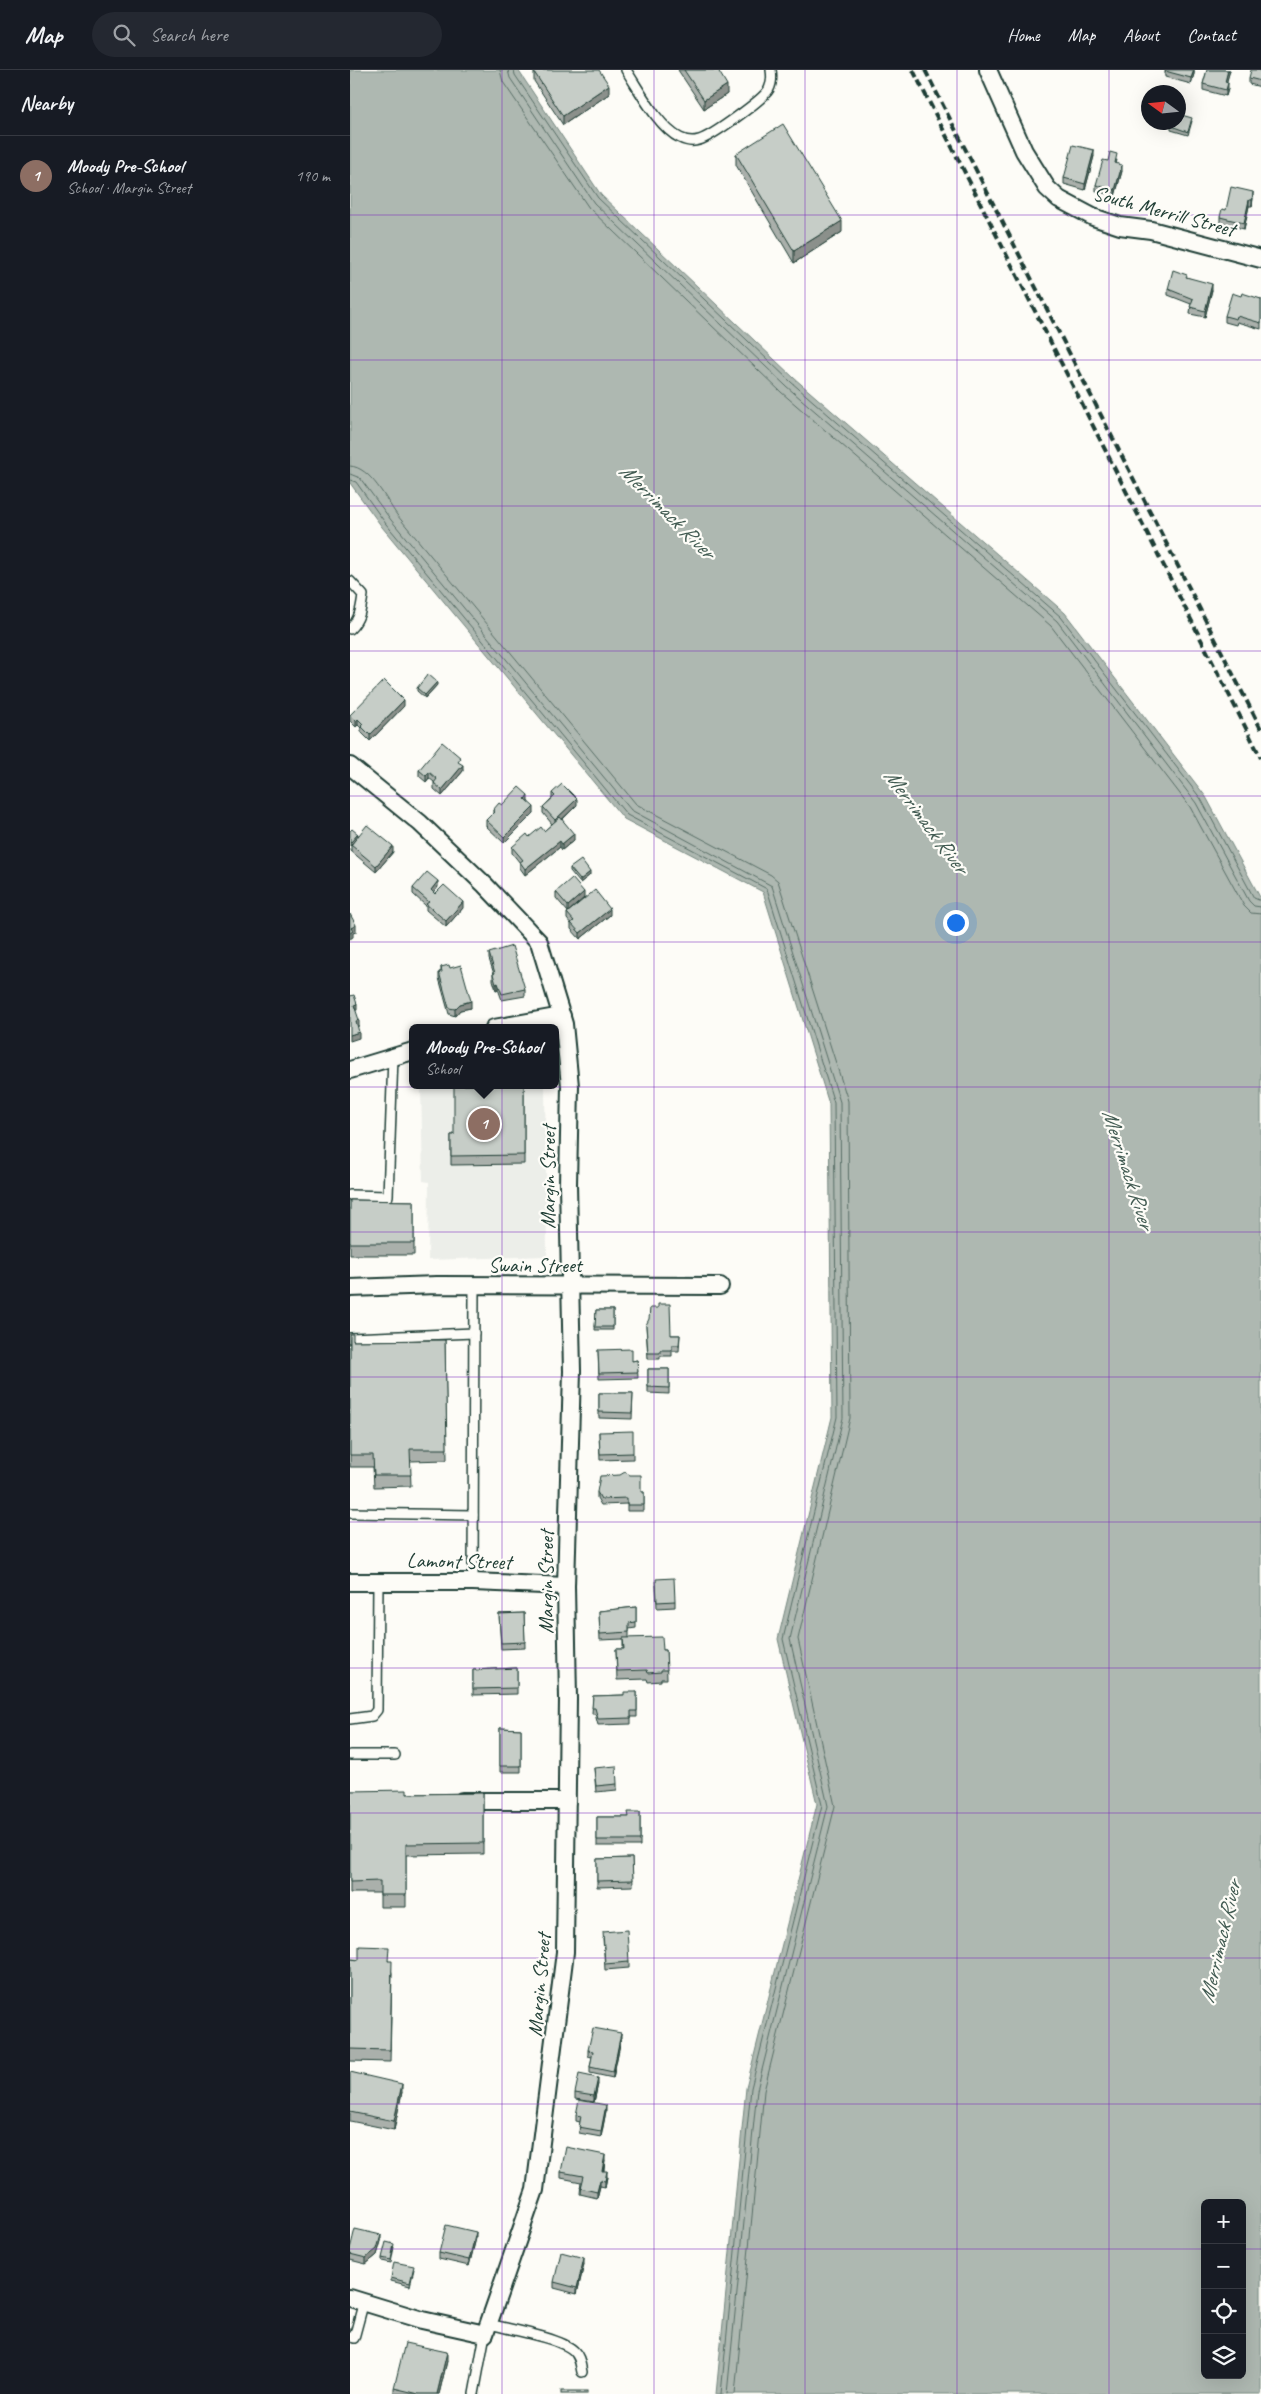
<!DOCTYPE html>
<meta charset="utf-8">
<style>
body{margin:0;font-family:Caveat,sans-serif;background:#242831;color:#f1f3f6}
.controls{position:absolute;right:15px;bottom:15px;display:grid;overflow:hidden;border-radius:8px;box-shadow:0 5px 20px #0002}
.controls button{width:45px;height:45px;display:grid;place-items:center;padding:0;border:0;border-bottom:1px solid #363941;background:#171b24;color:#f1f3f6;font:25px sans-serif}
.compass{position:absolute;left:791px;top:15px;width:45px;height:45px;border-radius:50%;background:#171b24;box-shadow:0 5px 20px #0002;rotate:285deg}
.you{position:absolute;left:605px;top:852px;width:18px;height:18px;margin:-12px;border:4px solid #fff;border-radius:50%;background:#1a73e8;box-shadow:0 0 0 8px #1a73e833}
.badge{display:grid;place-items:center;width:32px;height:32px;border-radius:50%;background:#92a19f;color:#fff;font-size:16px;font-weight:700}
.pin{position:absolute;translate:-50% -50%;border:2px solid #fff;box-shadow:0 1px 5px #0006}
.popup{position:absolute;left:59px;top:954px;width:150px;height:65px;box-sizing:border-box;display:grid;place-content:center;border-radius:8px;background:#171b24;filter:drop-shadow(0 1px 4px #0005);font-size:16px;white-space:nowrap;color:#9ea1a6}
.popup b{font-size:19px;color:#f1f3f6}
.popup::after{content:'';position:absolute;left:50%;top:100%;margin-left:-10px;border:10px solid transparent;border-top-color:#171b24}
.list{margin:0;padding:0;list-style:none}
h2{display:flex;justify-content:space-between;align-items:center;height:65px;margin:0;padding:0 20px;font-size:21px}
h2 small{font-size:16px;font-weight:400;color:#9ea1a6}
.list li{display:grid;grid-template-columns:32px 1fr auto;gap:15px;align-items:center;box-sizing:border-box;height:80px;padding:0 20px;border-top:1px solid #363941}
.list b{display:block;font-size:19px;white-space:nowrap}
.list p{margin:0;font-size:16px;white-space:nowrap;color:#9ea1a6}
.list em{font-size:16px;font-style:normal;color:#9ea1a6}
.icon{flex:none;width:28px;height:28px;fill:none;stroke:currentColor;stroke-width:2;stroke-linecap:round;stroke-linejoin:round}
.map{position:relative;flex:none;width:911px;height:2324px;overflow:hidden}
header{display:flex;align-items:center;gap:30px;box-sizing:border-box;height:70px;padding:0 25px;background:#171b24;border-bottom:1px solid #363941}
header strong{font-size:24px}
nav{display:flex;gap:28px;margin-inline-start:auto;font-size:18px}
.search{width:350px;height:45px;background:#242831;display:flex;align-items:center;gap:12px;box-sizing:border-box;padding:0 18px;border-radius:28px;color:#9ea1a6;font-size:19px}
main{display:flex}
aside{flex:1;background:#171b24}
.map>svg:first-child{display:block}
.built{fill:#eceee9}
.water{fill:#aeb8b1;stroke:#75877f;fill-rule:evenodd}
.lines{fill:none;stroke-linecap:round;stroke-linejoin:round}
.shore{stroke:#586e66;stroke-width:1}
.service-casing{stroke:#1f3d34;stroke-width:12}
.minor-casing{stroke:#1f3d34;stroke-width:20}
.service{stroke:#fdfcf7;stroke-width:9}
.minor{stroke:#fdfcf7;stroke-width:16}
.rail{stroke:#1f3d34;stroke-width:4;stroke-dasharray:8 4;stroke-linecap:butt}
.wall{fill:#aab0ab;stroke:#1f3d34}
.shaded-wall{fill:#8b908b;stroke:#1f3d34}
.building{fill:#c6cdc7;stroke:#1f3d34}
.grid{fill:none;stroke:#7b2cbf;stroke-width:1;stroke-opacity:0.55}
.labels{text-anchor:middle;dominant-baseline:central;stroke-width:4.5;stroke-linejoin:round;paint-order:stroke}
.street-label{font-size:21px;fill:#1f3d34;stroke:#fdfcf7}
.water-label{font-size:22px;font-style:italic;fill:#435c53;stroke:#fdfcf7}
</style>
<header>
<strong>Map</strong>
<div class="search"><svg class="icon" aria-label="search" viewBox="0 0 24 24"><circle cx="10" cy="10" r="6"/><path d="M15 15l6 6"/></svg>Search here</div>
<nav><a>Home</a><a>Map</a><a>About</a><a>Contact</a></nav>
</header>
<main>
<aside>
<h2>Nearby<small></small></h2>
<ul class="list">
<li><span class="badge" style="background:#8d6e63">1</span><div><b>Moody Pre-School</b><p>School · Margin Street</p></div><em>190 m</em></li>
</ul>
</aside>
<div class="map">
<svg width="911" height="2324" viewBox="0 0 911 2324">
<rect width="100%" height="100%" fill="#fdfcf7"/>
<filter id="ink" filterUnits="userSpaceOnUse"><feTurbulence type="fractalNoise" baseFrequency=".02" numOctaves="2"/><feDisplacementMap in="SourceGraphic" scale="10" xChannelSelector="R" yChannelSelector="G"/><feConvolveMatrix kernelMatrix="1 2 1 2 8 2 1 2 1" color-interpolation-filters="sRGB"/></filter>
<g filter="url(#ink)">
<!-- built -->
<path class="built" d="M71 1015H195L197 1186 78 1190 79 1112 73 1111Z"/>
<!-- water -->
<path class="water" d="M0 0H168L251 125 444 308 715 543 856 727 911 829V2324H366L396 2018 467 1734 428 1569 482 1347 479 1034 413 822 274 749 32 457 0 413ZM855 2133H892V2305H855Z"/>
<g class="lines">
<!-- shore -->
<g class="shore">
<path d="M150 0 153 12 239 138 431 322 701 556 840 737 894 836 901 843 911 844"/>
<path d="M158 0 160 8 244 133 436 316 707 551 846 733 899 831 904 836 911 837"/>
<path d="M164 0 165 5 248 128 441 312 711 547 851 729 904 828 911 831"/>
<path d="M0 396C21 397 36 430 47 445L286 734 421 805 428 811 498 1031 500 1348 448 1569 485 1736 414 2021 385 2324"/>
<path d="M0 404 10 408 41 450 281 740 422 816 490 1032 493 1348 440 1569 478 1736 407 2020 377 2324"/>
<path d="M0 410 6 412 36 454 277 745 417 819 484 1033 487 1347 433 1569 472 1735 401 2018 371 2324"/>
</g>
<defs>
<g id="service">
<path d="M276 0C290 21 308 57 330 68 336 71 343 72 349 70 361 67 414 29 419 19 422 13 422 6 421 0"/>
<path d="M0 511 13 525C11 539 10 549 0 559"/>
<path d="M0 1125 38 1126 43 987"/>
<path d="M0 1268 124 1263"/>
<path d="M0 1443 123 1445"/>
<path d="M123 1512 124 1216"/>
<path d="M0 1649 22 1646 27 1640 28 1512"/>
<path d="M0 1685H45"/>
<path d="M139 2254C158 2259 211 2268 224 2281 230 2287 230 2293 232 2302"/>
<path d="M0 2267 4 2268 14 2231"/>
<path d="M124 2324 135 2264"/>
</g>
<g id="minor">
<path d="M638 0 674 81 697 118 709 129 743 147 770 156 801 160 911 189"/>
<path d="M0 696 70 753 135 815 189 872 214 954 220 1016 218 1114 222 1301 216 1516 218 1629 215 1882 185 2120 135 2264 72 2250 0 2228"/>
<path d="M144 958 212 946"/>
<path d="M0 1000 63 981"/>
<path d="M0 1218 87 1215 370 1216"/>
<path d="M0 1512H123L216 1516"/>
<path d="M112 1731H217"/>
</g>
</defs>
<!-- service casing -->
<use href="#service" class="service-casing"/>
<!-- minor casing -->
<use href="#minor" class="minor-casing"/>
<!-- service -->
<use href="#service" class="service"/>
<!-- minor -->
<use href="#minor" class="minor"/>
<!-- rail -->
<g class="rail">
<path d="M563 0 911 688"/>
<path d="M575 0 911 659"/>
</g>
</g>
<!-- wall -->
<g class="wall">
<path d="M328 0H368L377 24 354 39Z"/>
<path d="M844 0V4L841 14 815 7V1Z"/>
<path d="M857 0H880L876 13 878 19 876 26 853 20V14Z"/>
<path d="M911 0V17L899 14V8Z"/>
<path d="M184 2 259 24 213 55 184 11Z"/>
<path d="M842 51 838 65 821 60V56Z"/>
<path d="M386 84 492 162 444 193 386 95Z"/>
<path d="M744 86 735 120 714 114V108Z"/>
<path d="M767 90 766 94 772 101 765 126 746 121V115L758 91Z"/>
<path d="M903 128 902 136H899L894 159 870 153V147L876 140Z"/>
<path d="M837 207 862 220 855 247 840 244 841 234 818 225V219Z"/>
<path d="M891 226 911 229V259L887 252 886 255 875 252V246Z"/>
<path d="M87 615 75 628 67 621V618Z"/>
<path d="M54 636 20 671 11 662V658L8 655 6 657 0 651V645Z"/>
<path d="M111 694 113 701 92 726 84 719V712L79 708 76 712 69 706V700Z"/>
<path d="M202 723 227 735 212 750 224 770 212 780 210 777 175 805 170 798V793L162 783V777L179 767 194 761 202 754 193 743V737L202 728Z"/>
<path d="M178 731 184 743 154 773 136 756V750L143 743V740L152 735Z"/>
<path d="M8 766 43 782 26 802 1 781V776Z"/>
<path d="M220 798 240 805 230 813 220 801Z"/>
<path d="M88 817 83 823 113 838 96 857 76 840V836L63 824V818Z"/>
<path d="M206 822 234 828 218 842 206 828Z"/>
<path d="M217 843 260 845 230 869 221 859V854L217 849Z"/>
<path d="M139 883 175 919V926L152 930 148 919 146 920 143 910V904H144L139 889Z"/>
<path d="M91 897 100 898 121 938 110 940 105 946 99 944 89 908V902H91Z"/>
<path d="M174 1015V1094L101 1095V1065H104Z"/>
<path d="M0 1130 64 1131V1185H0Z"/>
<path d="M246 1240H263V1260H245Z"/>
<path d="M296 1255 321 1265H330L329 1281H322V1286H310V1289H298Z"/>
<path d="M0 1264 3 1271 95 1270 97 1390 60 1391 61 1416 24 1417 23 1397H0Z"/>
<path d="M248 1280 282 1291 287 1290 288 1308 249 1309Z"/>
<path d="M298 1299H319V1324L298 1323Z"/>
<path d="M249 1323H283L282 1349 249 1348Z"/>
<path d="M249 1362 283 1383V1389L250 1390Z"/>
<path d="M247 1422H294V1441H277V1434L251 1435 247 1428Z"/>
<path d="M306 1515 325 1531V1537L307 1538Z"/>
<path d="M286 1537V1558L279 1559V1568L313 1580H316L317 1609H311V1611L298 1612 297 1609 267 1610 266 1579H273V1569L250 1570 249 1541Z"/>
<path d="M174 1543 175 1578 151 1579 149 1544Z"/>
<path d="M167 1598V1624L123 1625V1600Z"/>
<path d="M287 1622V1647H281V1654L248 1655 245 1644H242L243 1626 274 1625Z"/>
<path d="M150 1658 171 1659V1702H150Z"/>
<path d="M244 1698 267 1714V1720L246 1722Z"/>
<path d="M0 1721 57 1724 133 1723V1784L56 1785V1837H30V1823H0Z"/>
<path d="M290 1742V1776H247V1747H279Z"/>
<path d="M282 1788 283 1816 247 1817V1789Z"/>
<path d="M253 1868 279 1892V1898L255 1900Z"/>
<path d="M0 1889 39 1891 42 1903 40 1992 0 1991Z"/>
<path d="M271 1969 263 2008 240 2003V1997L242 1987 238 1986V1980Z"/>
<path d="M0 2002 52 2022 44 2060 0 2051Z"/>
<path d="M248 2014 244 2032 225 2029V2023Z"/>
<path d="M256 2041 251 2067 229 2063 230 2052 226 2051V2045Z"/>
<path d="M255 2091 254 2101 257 2107 255 2117 250 2116 247 2128 230 2124 231 2112 211 2108V2102Z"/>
<path d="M126 2168 119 2196 89 2189V2183Z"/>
<path d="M31 2171 27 2185 16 2194 0 2190V2179Z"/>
<path d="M44 2177 41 2193 32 2191V2188Z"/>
<path d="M234 2194 227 2224 204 2218V2212Z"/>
<path d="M64 2199 60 2216 41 2211V2208Z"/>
<path d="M97 2291 89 2324H44V2318Z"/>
</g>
<!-- shaded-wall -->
<g class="shaded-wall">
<path d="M844 0V4L841 14V8Z"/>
<path d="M878 0H880L875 18V12Z"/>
<path d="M878 13V19L876 26V20Z"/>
<path d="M259 15V24L213 55V46Z"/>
<path d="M377 15V24L354 39V30Z"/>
<path d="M744 80V86L735 120V114Z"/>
<path d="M772 95V101L765 126V120Z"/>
<path d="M903 122V128L902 136V130Z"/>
<path d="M899 130V136L894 159V153Z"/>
<path d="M492 151V162L444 193V181Z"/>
<path d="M862 214V220L855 247V241Z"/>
<path d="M87 612V615L75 628V625Z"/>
<path d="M54 630V636L20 671V665Z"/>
<path d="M8 649V655L6 657V651Z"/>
<path d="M113 695V701L92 726V720Z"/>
<path d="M79 702V708L76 712V706Z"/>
<path d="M178 725V731L175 735V729Z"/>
<path d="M227 729V735L205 756V750Z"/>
<path d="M184 737V743L154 773V767Z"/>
<path d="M8 764V767L0 776V773Z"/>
<path d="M224 764V770L212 780V774Z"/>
<path d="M210 771V777L175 805V799Z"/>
<path d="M43 776V782L26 802V796Z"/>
<path d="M240 802V805L230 813V810Z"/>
<path d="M88 811V817L81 826V820Z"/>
<path d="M234 822V828L218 842V836Z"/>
<path d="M113 832V838L96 857V851Z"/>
<path d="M260 839V845L230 869V863Z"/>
<path d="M6 855V862L3 863V867L0 869 1 858Z"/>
<path d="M148 913V919L146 920V914Z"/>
<path d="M121 931V938L110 940 105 946V939L110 934Z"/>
<path d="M7 934V940L4 941V935Z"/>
<path d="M9 950V956L6 957V951Z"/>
<path d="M9 962V968L0 971V965Z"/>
<path d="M271 1963V1969L263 2008V2002Z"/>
<path d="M248 2008V2014L244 2032V2026Z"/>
<path d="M52 2014V2022L44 2060V2051Z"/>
<path d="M256 2035V2041L251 2067V2061Z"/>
<path d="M255 2085V2091L252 2107V2101Z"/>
<path d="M257 2101V2107L255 2117V2111Z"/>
<path d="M250 2110V2116L247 2128V2122Z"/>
<path d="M126 2162V2168L119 2196V2190Z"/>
<path d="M31 2165V2171L27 2185 16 2194V2188Z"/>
<path d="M234 2188V2194L227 2224V2218Z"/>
<path d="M97 2282V2291L89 2324H87Z"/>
</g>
<!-- building -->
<g class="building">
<path d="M187 0H249L259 15 213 46 184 2Z"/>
<path d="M334 0H368L377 15 354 30Z"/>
<path d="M816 0H844L841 8 815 1Z"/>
<path d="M857 0H878L875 12 878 13 876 20 853 14Z"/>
<path d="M901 0H911V11L899 8Z"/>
<path d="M828 44 842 48 838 62 821 56 822 52H828Z"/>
<path d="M433 54 492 151 444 181 386 84Z"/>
<path d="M723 75 744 80 735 114 714 108Z"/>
<path d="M760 82 767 84 765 93 772 95 765 120 746 115 753 90 758 91Z"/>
<path d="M881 117 903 122 902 130H899L894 153 870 147 872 139 876 140Z"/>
<path d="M823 200 837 205 836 207 862 214 855 241 840 237 843 229 818 219Z"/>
<path d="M882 223 891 226 892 223 911 229V253L887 246 886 249 875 246Z"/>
<path d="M78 604 87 612 75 625 67 618Z"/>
<path d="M34 610 54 630 20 665 11 656 13 654 8 649 6 651 0 645Z"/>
<path d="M92 672 111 688 108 692 113 695 92 720 84 713 87 709 79 702 76 706 69 700Z"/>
<path d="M212 714 227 729 205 750 193 737 205 726 202 723Z"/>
<path d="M169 717 178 725 175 729 184 737 154 767 136 750 144 742 143 740 149 733 152 735Z"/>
<path d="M210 747 224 764 212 774 210 771 175 799 170 792 173 790 162 777 177 764 179 767 191 757 194 761Z"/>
<path d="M17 755 43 776 26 796 1 775Z"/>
<path d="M2 759 8 764 0 773V761Z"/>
<path d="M231 790 240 802 230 810 220 798Z"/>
<path d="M77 802 88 811 81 820 85 824 94 815 113 832 96 851 76 834 79 832 63 818Z"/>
<path d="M222 808 234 822 218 836 206 822Z"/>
<path d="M245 820 260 839 230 863 221 853 224 851 217 843Z"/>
<path d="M0 844 6 855 1 858 3 861 0 863Z"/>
<path d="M162 876 175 919 152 924 148 913 146 914 143 904 145 903 139 883Z"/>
<path d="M99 895 100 898 111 895 121 931 110 934 105 939 99 938 89 902H92L91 897Z"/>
<path d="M4 925 7 934 4 935 9 950 6 951 9 962 0 965V926Z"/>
<path d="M104 1015H174V1085L101 1086V1065H104Z"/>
<path d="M0 1130 64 1131V1173H0Z"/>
<path d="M308 1234H320L321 1265H330L329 1275H322V1280H310V1283H298L296 1255 299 1249 300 1238H308Z"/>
<path d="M246 1240H263V1257H245Z"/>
<path d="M0 1264H3V1271L95 1270 97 1379H60L61 1405H24L23 1385H0Z"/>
<path d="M282 1279V1291L287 1290 288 1302 249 1303 248 1280Z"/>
<path d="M298 1299H319V1318L298 1317Z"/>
<path d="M249 1323H283L282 1343 249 1342Z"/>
<path d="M283 1361V1383L250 1384 249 1362Z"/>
<path d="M275 1402 280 1405H291V1422H294V1435H277V1428L251 1429 247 1422 250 1406 270 1405Z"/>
<path d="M324 1508 325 1531 307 1532 306 1509Z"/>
<path d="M286 1537V1552L279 1553V1562L250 1564 249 1541Z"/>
<path d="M174 1543 175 1572 151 1573 149 1544Z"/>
<path d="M312 1567 313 1580H316L317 1600H311V1602L298 1603 297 1600 267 1601 266 1579H274L273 1568Z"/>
<path d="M167 1598V1618L123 1619V1600Z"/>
<path d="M274 1622H287V1641H281V1648L248 1649 245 1638H242L243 1626 274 1625Z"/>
<path d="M150 1658 171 1659V1696H150Z"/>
<path d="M266 1696 267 1714 246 1716 244 1698Z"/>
<path d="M57 1720V1724L133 1723V1773L56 1774V1825H30V1811L0 1812V1721Z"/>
<path d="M278 1742H290V1770H247V1747H279Z"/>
<path d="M282 1788 283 1810 247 1811V1789Z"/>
<path d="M277 1860 279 1892 255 1894 253 1862Z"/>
<path d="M9 1876 39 1877 38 1891H42L40 1980 0 1979V1889L9 1890Z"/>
<path d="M243 1958 271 1963 263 2002 240 1997 243 1981 238 1980Z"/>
<path d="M0 2002 52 2014 44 2051 0 2042Z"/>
<path d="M229 2004 248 2008 244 2026 225 2023Z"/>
<path d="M229 2030 256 2035 251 2061 229 2057 231 2046 226 2045Z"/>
<path d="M216 2077 255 2085 252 2101H257L255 2111 250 2110 247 2122 230 2118 233 2106 211 2102Z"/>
<path d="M96 2155 126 2162 119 2190 89 2183Z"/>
<path d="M5 2159 31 2165 27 2179 16 2188 0 2184V2179Z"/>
<path d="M36 2172 44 2174 41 2190 32 2188Z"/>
<path d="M211 2182 234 2188 227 2218 204 2212Z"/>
<path d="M44 2192 64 2196 60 2213 41 2208Z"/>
<path d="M55 2273 97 2282 87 2324H69L44 2318Z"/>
<rect x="211" y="2321" width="26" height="3"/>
</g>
</g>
<!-- grid -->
<path class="grid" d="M152 0V2324M304 0V2324M455 0V2324M607 0V2324M759 0V2324M0 145H911M0 290H911M0 436H911M0 581H911M0 726H911M0 872H911M0 1017H911M0 1162H911M0 1307H911M0 1452H911M0 1598H911M0 1743H911M0 1888H911M0 2034H911M0 2179H855M892 2179H911"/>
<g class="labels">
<!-- street labels -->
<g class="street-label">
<text transform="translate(814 141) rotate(15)">South Merrill Street</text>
<text transform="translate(198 1107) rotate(-90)">Margin Street</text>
<text x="185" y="1195">Swain Street</text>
<text transform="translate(109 1491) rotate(1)">Lamont Street</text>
<text transform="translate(196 1512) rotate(-90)">Margin Street</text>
<text transform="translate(189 1915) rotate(-85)">Margin Street</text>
</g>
<!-- water labels -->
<g class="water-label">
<text transform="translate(317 441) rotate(45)">Merrimack River</text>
<text transform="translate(576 751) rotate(53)">Merrimack River</text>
<text transform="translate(778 1099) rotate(72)">Merrimack River</text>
<text transform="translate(870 1872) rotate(-77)">Merrimack River</text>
</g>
</g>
</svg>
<div class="controls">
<button>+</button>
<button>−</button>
<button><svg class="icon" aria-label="locate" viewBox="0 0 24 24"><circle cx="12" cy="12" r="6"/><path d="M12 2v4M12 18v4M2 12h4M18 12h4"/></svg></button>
<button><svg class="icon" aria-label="layers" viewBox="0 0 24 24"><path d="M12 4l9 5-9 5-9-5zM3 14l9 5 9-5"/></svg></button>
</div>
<svg class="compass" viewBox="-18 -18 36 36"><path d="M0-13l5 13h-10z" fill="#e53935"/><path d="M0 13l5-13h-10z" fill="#9ea1a6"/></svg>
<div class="you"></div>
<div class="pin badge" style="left:134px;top:1054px;background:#8d6e63">1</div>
<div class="popup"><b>Moody Pre-School</b>School</div>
</div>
</main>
